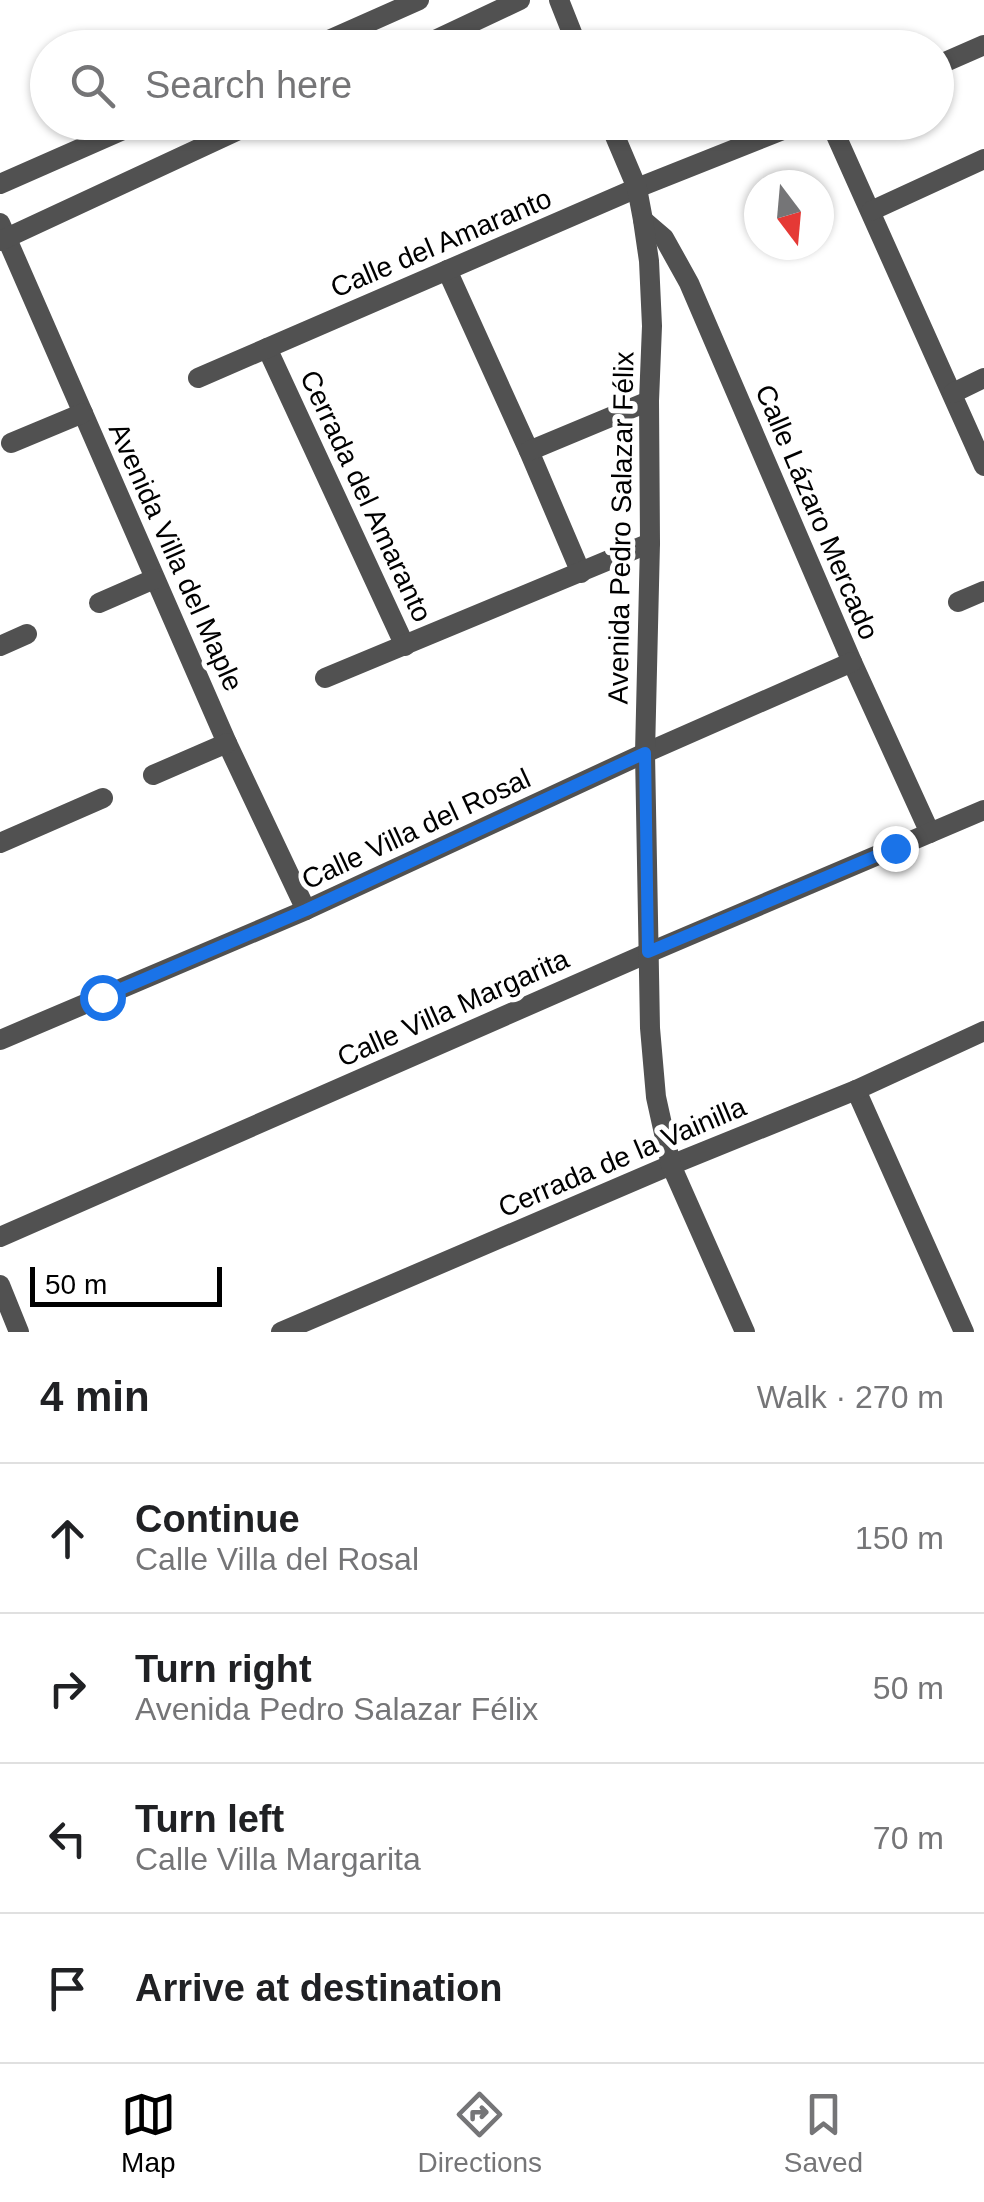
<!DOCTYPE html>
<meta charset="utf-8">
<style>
body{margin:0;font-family:Helvetica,sans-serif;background:#f2f2f2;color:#202124}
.compass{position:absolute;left:744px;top:170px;width:90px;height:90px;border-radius:50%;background:#fff;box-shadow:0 2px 8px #0004;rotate:164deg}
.scale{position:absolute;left:30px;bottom:25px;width:192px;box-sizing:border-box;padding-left:10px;border:5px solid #000;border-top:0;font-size:28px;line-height:35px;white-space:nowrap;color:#000;-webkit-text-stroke:8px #fff;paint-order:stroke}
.stop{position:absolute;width:30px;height:30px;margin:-22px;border:8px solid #1a73e8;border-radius:50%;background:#fff}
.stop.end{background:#1a73e8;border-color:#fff;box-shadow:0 2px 10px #0008}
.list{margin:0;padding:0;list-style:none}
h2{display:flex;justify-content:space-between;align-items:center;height:130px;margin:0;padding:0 40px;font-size:42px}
h2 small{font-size:32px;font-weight:400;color:#757577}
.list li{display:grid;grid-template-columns:65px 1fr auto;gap:30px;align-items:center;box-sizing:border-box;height:150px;padding:0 40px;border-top:2px solid #e0e0e0}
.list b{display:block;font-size:38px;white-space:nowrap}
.list p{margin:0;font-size:32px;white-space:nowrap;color:#757577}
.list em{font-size:32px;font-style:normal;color:#757577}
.icon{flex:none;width:55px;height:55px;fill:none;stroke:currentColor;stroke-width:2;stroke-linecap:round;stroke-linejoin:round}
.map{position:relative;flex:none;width:984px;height:1332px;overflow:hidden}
.search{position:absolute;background:#fff;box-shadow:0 2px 8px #0004;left:30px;right:30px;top:30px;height:110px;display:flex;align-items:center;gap:25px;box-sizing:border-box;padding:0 35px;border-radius:55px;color:#757577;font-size:38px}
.sheet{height:730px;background:#fff}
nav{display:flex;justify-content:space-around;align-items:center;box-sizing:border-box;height:140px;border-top:2px solid #e0e0e0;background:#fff;font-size:28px;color:#757577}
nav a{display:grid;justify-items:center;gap:5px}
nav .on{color:#000}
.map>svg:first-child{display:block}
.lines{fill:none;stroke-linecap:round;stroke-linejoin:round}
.minor{stroke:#515151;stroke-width:20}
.tertiary{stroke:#515151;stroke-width:20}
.route{stroke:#1a73e8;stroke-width:12}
.labels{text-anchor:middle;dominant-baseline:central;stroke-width:10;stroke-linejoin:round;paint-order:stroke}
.street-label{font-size:28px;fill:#000;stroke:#fff}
</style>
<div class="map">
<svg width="984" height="1332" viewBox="0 0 984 1332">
<rect width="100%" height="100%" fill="#fff"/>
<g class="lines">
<!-- minor -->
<g class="minor">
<path d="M311 48 419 0"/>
<path d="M418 48 520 0"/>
<path d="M936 66 984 45"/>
<path d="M830 122 984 466"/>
<path d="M0 184 141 122"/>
<path d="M871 211 984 159"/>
<path d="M643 220 664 238 689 283 852 662 930 833"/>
<path d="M0 223 227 743 306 910"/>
<path d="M0 241 256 122"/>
<path d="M447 270 529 451 581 573"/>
<path d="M267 348 405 646"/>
<path d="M198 378 637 188 803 122"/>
<path d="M953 393 984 378"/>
<path d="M11 443 83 413"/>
<path d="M529 451 649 401"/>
<path d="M958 602 984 591"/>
<path d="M99 603 154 579"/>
<path d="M0 646 27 634"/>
<path d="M325 678 650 543"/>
<path d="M153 775 227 743"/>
<path d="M0 843 103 798"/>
<path d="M0 1040 306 910 645 753 852 662"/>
<path d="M856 1090 964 1332"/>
<path d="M0 1237 648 953 984 810"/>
<path d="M0 1285 19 1332"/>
<path d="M281 1332 671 1165 856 1090 984 1031"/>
</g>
<!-- tertiary -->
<g class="tertiary">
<path d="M559 0 578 48"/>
<path d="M609 122 637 188 643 220 649 261 652 326 649 401 650 543 645 753 650 1028 656 1097 671 1165 745 1332"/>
</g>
</g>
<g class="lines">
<!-- route -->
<path class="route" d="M102 997 306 910 645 753 648 952 895 848"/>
</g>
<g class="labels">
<!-- street labels -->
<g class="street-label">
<text transform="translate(441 243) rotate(-23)">Calle del Amaranto</text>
<text transform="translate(366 496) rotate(65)">Cerrada del Amaranto</text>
<text transform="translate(817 512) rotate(67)">Calle Lázaro Mercado</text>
<text transform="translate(621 528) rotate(-89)">Avenida Pedro Salazar Félix</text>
<text transform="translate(176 557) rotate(66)">Avenida Villa del Maple</text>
<text transform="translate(416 829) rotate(-25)">Calle Villa del Rosal</text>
<text transform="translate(453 1008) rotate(-24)">Calle Villa Margarita</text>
<text transform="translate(622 1157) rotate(-23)">Cerrada de la Vainilla</text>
</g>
</g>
</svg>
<svg class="compass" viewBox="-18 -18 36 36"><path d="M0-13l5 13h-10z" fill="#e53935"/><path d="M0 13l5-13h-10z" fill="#757577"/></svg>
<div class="scale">50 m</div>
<div class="stop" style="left:102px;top:997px"></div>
<div class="stop end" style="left:895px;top:848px"></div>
<div class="search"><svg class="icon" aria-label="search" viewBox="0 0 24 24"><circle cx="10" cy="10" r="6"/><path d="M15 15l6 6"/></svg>Search here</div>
</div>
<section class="sheet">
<h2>4 min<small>Walk · 270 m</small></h2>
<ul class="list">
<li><svg class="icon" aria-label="ahead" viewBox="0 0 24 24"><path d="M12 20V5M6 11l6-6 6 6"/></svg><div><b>Continue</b><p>Calle Villa del Rosal</p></div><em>150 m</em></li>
<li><svg class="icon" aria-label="right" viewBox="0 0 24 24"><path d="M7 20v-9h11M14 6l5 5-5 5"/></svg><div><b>Turn right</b><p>Avenida Pedro Salazar Félix</p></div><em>50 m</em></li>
<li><svg class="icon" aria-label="left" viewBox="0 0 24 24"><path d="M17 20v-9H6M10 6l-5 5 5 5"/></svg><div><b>Turn left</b><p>Calle Villa Margarita</p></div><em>70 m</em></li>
<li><svg class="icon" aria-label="arrive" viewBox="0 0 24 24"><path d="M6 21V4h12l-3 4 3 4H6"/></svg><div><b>Arrive at destination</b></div></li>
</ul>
</section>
<nav>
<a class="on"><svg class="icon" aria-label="map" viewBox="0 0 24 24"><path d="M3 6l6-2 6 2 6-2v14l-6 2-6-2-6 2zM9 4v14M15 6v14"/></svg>Map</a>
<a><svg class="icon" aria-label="directions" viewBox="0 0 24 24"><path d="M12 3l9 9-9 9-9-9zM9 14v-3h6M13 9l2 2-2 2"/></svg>Directions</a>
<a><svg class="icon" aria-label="saved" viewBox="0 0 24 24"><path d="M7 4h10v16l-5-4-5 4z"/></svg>Saved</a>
</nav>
